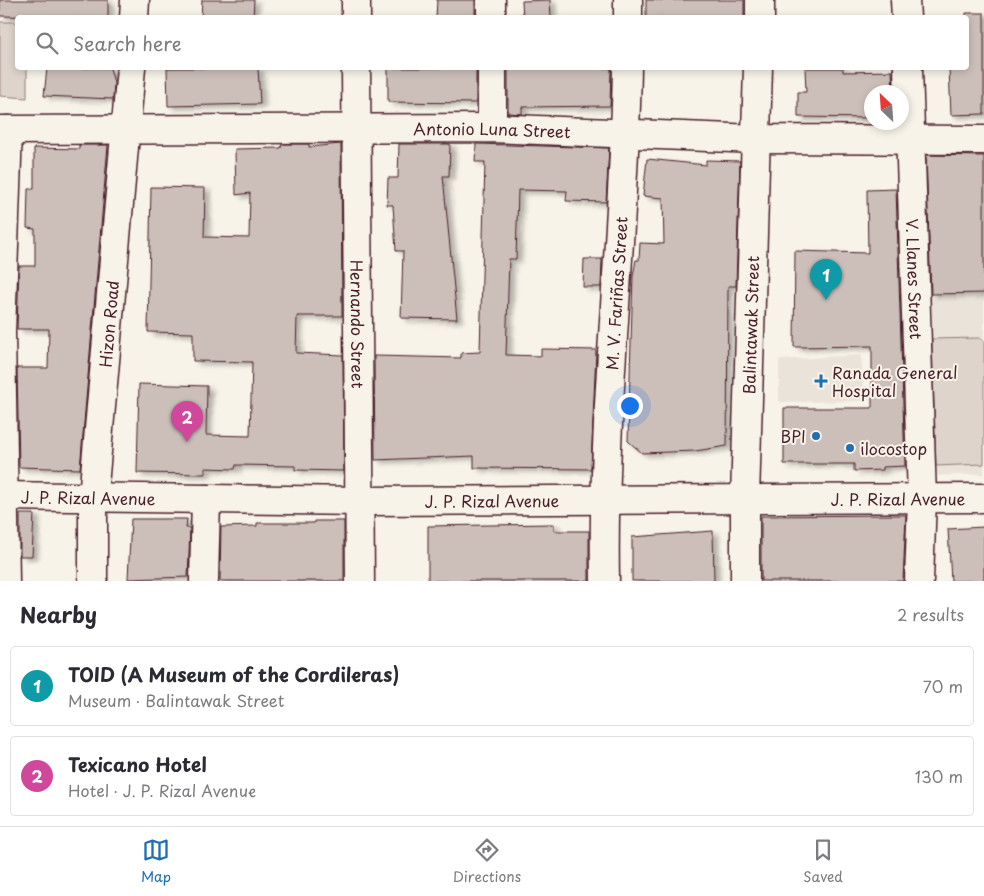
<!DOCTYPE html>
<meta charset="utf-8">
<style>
body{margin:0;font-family:"Playpen Sans",sans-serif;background:#f7f7f7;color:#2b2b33}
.compass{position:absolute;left:864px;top:85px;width:45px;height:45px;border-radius:50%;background:#fff;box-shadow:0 2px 8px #0003;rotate:335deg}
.you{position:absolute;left:629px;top:405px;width:18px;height:18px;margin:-12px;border:4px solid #fff;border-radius:50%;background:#1a73e8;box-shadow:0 0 0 8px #1a73e833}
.badge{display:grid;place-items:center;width:32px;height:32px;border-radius:50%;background:#1f6fb2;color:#fff;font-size:16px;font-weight:700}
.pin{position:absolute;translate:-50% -41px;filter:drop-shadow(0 1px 2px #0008)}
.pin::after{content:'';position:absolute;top:26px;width:18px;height:15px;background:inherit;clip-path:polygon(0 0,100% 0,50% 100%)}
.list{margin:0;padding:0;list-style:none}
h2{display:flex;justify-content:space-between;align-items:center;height:65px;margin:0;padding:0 20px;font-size:21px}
h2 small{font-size:16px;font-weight:400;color:#7c7c81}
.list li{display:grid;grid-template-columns:32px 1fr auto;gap:15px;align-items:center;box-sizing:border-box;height:80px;margin:0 10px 10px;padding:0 10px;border:1px solid #e1e1e2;border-radius:5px}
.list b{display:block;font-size:19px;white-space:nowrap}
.list p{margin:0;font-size:16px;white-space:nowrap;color:#7c7c81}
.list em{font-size:16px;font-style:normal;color:#7c7c81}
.icon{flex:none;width:28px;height:28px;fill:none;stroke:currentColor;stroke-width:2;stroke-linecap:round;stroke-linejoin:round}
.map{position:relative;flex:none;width:984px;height:581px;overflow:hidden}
.search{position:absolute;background:#fff;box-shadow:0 2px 8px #0003;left:15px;right:15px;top:15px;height:55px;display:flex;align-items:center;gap:12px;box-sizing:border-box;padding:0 18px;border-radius:5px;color:#7c7c81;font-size:19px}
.sheet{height:245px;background:#fff}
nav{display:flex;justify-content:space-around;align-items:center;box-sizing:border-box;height:70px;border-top:1px solid #e1e1e2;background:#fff;font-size:14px;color:#7c7c81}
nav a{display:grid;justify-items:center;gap:2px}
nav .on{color:#1f6fb2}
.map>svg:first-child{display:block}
.built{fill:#eae3da}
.green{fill:#ded4cc;stroke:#947a7c}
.building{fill:#ccbfb9;stroke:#4a1f2b;filter:url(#shadow)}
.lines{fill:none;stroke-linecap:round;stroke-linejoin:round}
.minor-casing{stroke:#4a1f2b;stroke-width:31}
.major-casing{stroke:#4a1f2b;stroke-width:31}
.minor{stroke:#f7f3e8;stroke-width:28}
.major{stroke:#f7f3e8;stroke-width:28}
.poi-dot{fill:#1f6fb2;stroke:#f7f3e8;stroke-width:2}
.labels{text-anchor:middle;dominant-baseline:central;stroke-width:4;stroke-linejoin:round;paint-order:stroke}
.street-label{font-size:16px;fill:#4a1f2b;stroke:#f7f3e8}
.poi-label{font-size:16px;fill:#4a1f2b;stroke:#f7f3e8;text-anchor:start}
</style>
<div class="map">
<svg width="984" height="581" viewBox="0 0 984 581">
<defs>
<filter id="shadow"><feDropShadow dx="5.5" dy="3" stdDeviation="2.5" flood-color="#0004"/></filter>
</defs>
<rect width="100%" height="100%" fill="#f7f3e8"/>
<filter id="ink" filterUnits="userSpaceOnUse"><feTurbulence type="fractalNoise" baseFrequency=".02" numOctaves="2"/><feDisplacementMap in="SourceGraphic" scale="10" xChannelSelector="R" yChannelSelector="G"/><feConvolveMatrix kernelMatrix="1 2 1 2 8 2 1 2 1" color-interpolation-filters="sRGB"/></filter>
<g filter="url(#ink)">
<!-- built -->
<g class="built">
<path d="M984 151V474L926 476 924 152Z"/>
<path d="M861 355 864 401 779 402V360Z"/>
</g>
<!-- green -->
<g class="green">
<path d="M0 22H17L18 68H27V98L0 96Z"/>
<path d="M979 338 984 341V464L936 466 932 339Z"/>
</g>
<!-- building -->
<g class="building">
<path d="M0 0H108V18L0 16Z"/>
<path d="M202 0H254L253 18H201Z"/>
<path d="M437 0H475V18H436Z"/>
<path d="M550 0 551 18H523L522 1Z"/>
<rect x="646" y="0" width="98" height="18"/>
<path d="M966 13H984V114L951 115 949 68H966Z"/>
<path d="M47 68H110L114 83 113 99 44 96Z"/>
<path d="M167 68H258L260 104 168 106Z"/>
<path d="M388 68H476V103L388 102Z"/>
<path d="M508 68H611L610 106 522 107V114L508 113Z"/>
<path d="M805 68H843V72L892 71 893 92H872V118L798 117V92H806Z"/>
<path d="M282 144H309V147L341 144 342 316H297L296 353 343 355 344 471 295 470V466L236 465 235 469 205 468V474L137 473 139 384 207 386 206 435 250 436 252 362 193 361V333L148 332 151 187 205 188 204 237 249 238 250 193 236 195 235 149 281 148Z"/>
<path d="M399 144H450L449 176H443L457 319 401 318 403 251H396L393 205H387L388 178H398Z"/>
<path d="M476 144 609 148 606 202 566 201 567 191 518 190 516 259H509L506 355 541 356V349L596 350 591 469 474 468V456L375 460 374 356 461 358V353L480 352 485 162H475Z"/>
<path d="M79 145H108L80 469 19 467 17 368H48L49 329H17L19 266H35V229L27 228 28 189H34V148L79 149Z"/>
<path d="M926 155 984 156V293L931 294Z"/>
<path d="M647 159 706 165V160L740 161 736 286H728L727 446 695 451 642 453 628 441 633 276 636 260H639L640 243 664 244 663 198 643 196Z"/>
<path d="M896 189 905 466 883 467V470L854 471V464H784V408H872V346L794 347 795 251 868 253 867 190Z"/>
<path d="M584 259H602L601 287H583Z"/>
<path d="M20 514H34L32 556H20Z"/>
<path d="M906 515 903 581H761V516Z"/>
<path d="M131 519H187L186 528H190L188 577 128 579Z"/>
<path d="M314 521H344V581H220L221 527 257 526V523H314Z"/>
<path d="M554 524V531H589V581H428V526Z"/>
<path d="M984 527V581H951L948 529Z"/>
<path d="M713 531 714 581H632V537Z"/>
</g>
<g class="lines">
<defs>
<g id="minor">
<path d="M491 0V18"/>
<path d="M905 0 906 18"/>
<path d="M134 18 135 0"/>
<path d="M356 18V0"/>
<path d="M628 18V0"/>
<path d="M760 18V0"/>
<path id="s1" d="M356 68 360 581"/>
<path d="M492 68V128"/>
<path id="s2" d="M908 68 922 498 919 581"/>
<path id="s3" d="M0 130 492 128 756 139 984 140"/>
<path d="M5 581 1 333 8 130"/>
<path id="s4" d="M93 581V497L131 68"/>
<path d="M204 581 206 499"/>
<path id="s5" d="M605 581C602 410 624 239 627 68"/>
<path id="s6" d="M745 581V498L758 68"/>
</g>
<g id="major">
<path id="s7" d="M0 496 361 501 984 498"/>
</g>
</defs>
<!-- minor casing -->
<use href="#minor" class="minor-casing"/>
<!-- major casing -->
<use href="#major" class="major-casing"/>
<!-- minor -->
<use href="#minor" class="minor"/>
<!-- major -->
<use href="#major" class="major"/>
</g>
</g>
<!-- markers -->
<g class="poi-dot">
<path d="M818.5 373.5h5v5h5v5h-5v5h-5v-5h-5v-5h5z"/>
<circle cx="816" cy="436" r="5"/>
<circle cx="850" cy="448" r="5"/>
</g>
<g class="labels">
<!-- street labels -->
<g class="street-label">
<text stroke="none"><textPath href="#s3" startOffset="492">Antonio Luna Street</textPath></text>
<text stroke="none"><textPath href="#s2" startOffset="211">V. Llanes Street</textPath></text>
<text stroke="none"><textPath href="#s5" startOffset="288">M. V. Fariñas Street</textPath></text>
<text stroke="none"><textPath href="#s4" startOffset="258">Hizon Road</textPath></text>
<text stroke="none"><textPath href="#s1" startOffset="256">Hernando Street</textPath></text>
<text stroke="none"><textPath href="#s6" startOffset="256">Balintawak Street</textPath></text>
<text stroke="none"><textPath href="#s7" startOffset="88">J. P. Rizal Avenue</textPath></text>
<text stroke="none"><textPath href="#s7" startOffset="898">J. P. Rizal Avenue</textPath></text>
<text stroke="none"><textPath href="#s7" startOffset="492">J. P. Rizal Avenue</textPath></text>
</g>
<!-- poi labels -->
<g class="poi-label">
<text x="832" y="372">Ranada General<tspan x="832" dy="18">Hospital</tspan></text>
<text x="806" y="436" text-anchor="end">BPI</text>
<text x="860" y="448">ilocostop</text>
</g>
</g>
</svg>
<svg class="compass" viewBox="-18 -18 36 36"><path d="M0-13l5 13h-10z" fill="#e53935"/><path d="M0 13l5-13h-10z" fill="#7c7c81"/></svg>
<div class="you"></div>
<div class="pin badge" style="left:826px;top:300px;background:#0f9aa8">1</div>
<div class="pin badge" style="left:187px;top:442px;background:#d1479c">2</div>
<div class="search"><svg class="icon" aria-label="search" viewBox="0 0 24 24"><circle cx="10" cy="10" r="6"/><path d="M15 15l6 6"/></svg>Search here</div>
</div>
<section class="sheet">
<h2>Nearby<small>2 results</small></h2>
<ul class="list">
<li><span class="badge" style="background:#0f9aa8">1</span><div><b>TOID (A Museum of the Cordileras)</b><p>Museum · Balintawak Street</p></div><em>70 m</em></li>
<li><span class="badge" style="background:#d1479c">2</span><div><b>Texicano Hotel</b><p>Hotel · J. P. Rizal Avenue</p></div><em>130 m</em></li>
</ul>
</section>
<nav>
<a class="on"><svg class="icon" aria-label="map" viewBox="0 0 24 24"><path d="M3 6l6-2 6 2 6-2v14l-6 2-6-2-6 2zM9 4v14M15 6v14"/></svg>Map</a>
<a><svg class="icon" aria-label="directions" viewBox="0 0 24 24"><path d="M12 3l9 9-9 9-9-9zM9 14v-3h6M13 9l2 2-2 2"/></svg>Directions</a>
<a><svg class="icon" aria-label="saved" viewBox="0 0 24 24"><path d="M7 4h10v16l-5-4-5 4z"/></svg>Saved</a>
</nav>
